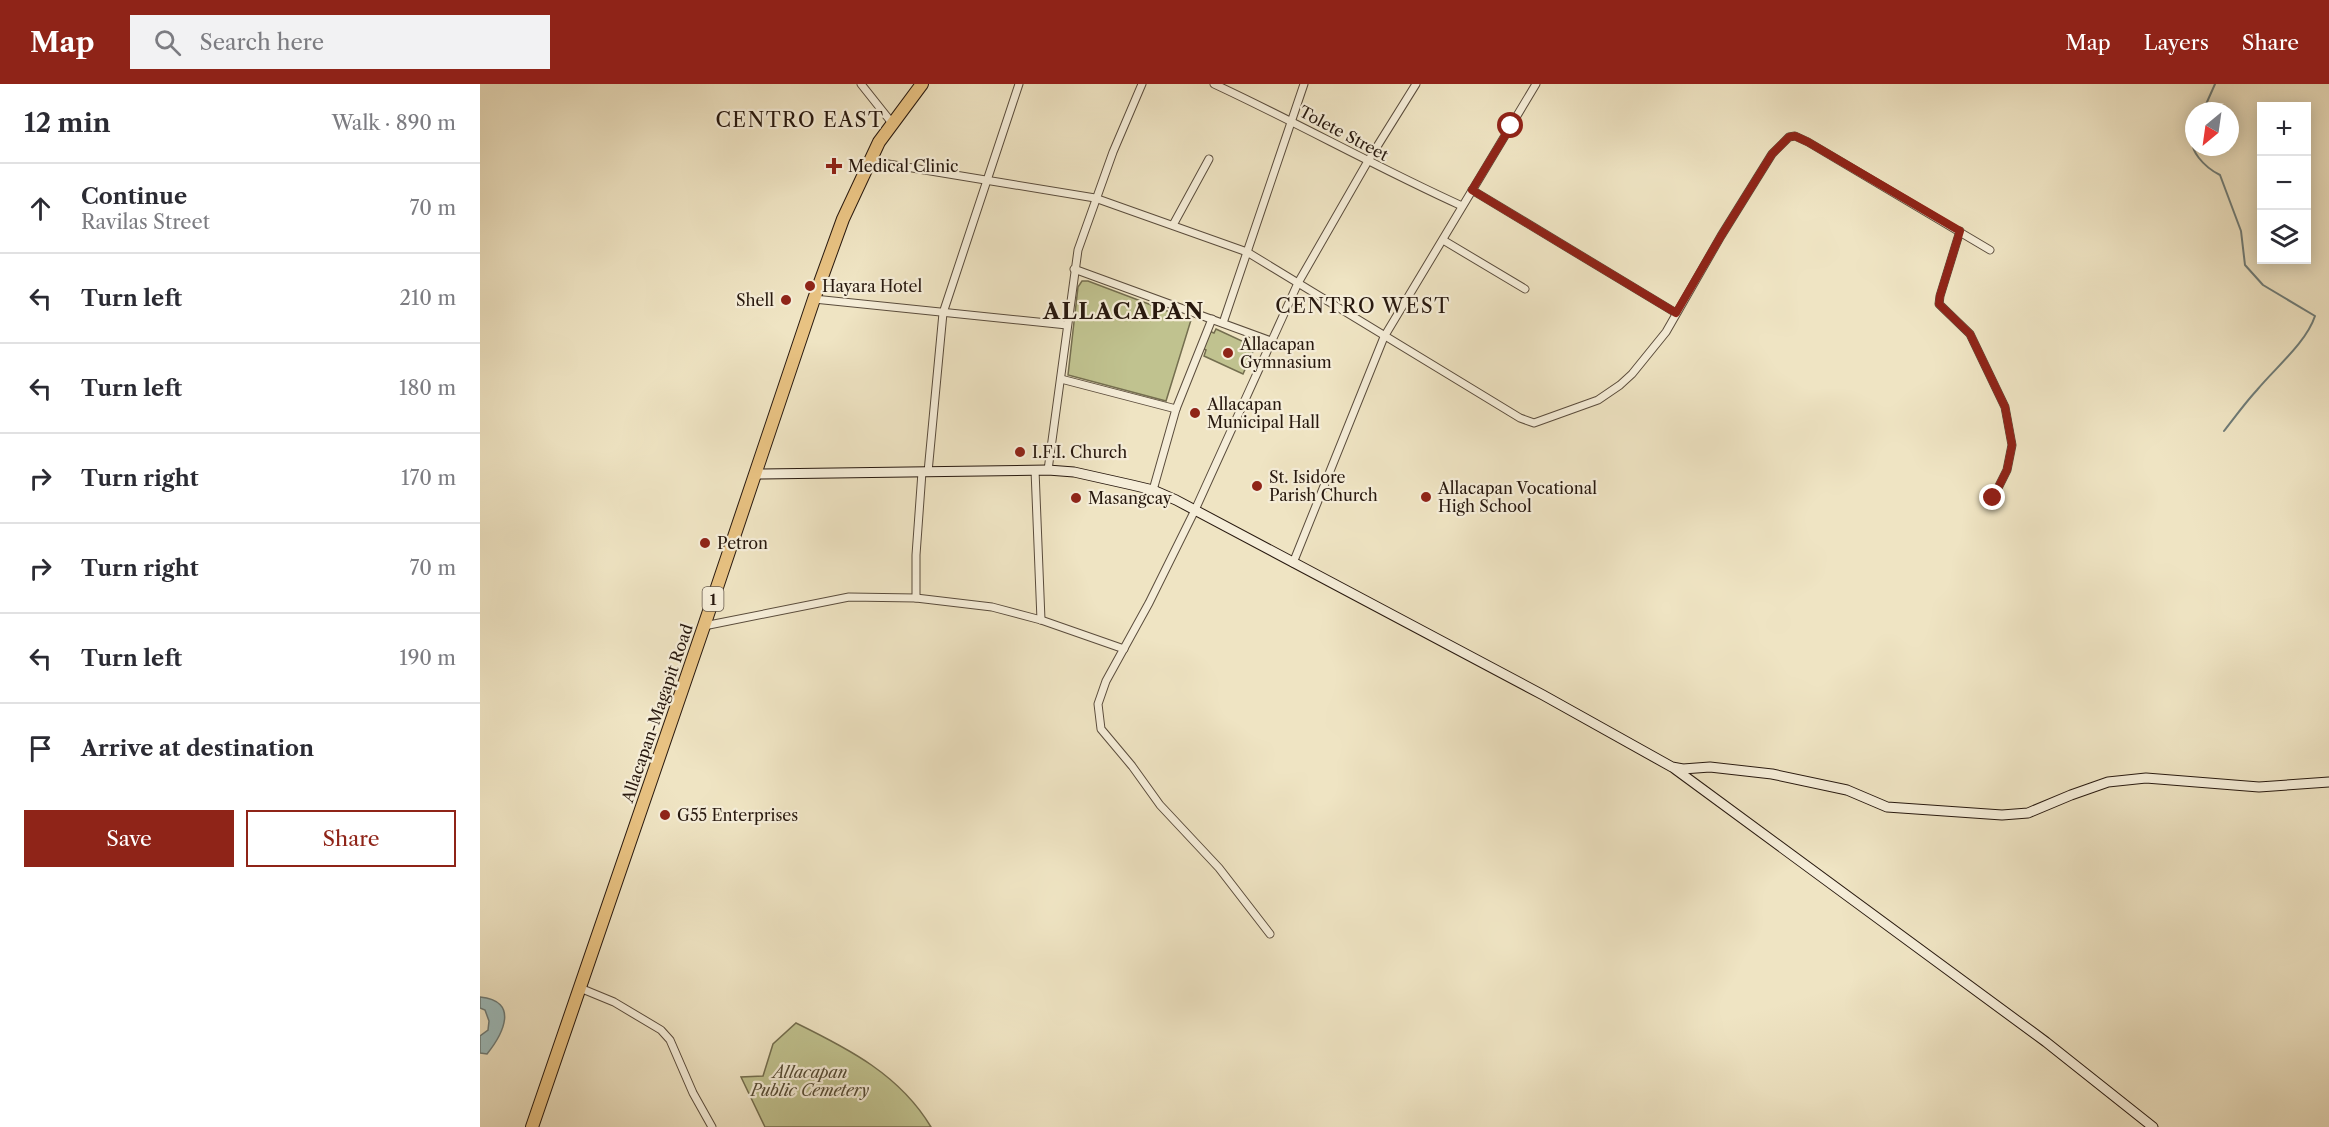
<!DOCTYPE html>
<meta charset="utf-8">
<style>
body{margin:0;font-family:"Libre Caslon Text",serif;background:#f2f2f3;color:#2b2b33}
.controls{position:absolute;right:18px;top:18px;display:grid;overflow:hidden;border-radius:0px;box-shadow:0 3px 15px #0003}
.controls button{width:54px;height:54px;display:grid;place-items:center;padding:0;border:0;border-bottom:2px solid #e1e1e2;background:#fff;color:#2b2b33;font:30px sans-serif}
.compass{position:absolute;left:1705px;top:18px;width:54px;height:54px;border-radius:50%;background:#fff;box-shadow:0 3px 15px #0003;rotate:209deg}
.stop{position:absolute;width:18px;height:18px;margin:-14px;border:4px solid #8f2418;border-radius:50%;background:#fff}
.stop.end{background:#8f2418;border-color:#fff;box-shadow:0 2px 6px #0008}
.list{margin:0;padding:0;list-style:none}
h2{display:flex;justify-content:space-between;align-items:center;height:78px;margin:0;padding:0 24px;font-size:26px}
h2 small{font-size:20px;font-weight:400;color:#7c7c81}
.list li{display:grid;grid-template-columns:39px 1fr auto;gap:18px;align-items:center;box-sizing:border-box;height:90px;padding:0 24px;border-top:2px solid #e1e1e2}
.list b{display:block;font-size:22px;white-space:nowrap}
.list p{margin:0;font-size:20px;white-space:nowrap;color:#7c7c81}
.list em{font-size:20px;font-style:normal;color:#7c7c81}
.actions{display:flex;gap:12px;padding:18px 24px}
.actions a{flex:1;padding:14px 0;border:2px solid #8f2418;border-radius:0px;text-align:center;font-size:21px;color:#8f2418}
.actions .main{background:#8f2418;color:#fff}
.icon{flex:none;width:33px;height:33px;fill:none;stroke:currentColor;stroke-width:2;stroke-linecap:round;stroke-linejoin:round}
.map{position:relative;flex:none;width:1849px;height:1043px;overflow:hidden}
header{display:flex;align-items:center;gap:36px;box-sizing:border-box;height:84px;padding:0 30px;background:#8f2418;color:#fff}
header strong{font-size:28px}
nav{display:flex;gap:33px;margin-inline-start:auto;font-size:21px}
.search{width:420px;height:54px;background:#f2f2f3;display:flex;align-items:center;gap:15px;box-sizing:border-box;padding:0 21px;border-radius:0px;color:#7c7c81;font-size:22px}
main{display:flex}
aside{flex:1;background:#fff}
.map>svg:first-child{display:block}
.green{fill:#c0c28f;stroke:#746e4f;stroke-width:1.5}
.water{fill:#9dbcbc;stroke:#6e7b77;stroke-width:1.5}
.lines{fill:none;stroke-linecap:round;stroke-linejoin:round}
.stream{stroke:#6e7b77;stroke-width:2}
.street-casing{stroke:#5a4c3c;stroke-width:9}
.secondary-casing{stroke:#28190f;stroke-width:11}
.highway-casing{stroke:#28190f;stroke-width:14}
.street{stroke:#f5edd8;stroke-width:7}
.secondary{stroke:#f5edd8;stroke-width:9}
.highway{stroke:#e8c282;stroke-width:12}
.route{stroke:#8f2418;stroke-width:8}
.poi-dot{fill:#8f2418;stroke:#f5edd8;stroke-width:2}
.labels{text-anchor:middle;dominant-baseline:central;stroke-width:4.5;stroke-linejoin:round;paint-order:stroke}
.shield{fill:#f5edd8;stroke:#66594b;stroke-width:1.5}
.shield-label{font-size:15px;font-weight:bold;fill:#28190f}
.street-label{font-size:16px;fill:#28190f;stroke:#f5edd8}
.poi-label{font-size:16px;fill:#28190f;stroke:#f5edd8;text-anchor:start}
.park-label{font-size:16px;font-style:italic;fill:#564c35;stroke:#f5edd8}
.quarter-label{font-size:20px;letter-spacing:1.5px;fill:#28190f;stroke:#f5edd8}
.district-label{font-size:22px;font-weight:bold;letter-spacing:1.5px;fill:#28190f;stroke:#f5edd8}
</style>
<header>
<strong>Map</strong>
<div class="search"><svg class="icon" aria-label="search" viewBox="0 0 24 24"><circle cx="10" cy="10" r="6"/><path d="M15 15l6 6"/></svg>Search here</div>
<nav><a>Map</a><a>Layers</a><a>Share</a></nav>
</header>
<main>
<aside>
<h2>12 min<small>Walk · 890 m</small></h2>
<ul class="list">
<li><svg class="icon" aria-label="ahead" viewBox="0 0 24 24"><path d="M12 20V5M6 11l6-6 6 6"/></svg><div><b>Continue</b><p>Ravilas Street</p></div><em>70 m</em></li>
<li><svg class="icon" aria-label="left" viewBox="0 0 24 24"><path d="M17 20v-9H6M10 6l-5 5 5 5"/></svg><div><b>Turn left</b></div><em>210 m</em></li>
<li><svg class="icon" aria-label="left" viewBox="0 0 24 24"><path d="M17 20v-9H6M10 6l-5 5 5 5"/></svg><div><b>Turn left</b></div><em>180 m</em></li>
<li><svg class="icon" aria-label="right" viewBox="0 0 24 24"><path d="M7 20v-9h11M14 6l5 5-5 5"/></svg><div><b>Turn right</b></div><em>170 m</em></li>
<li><svg class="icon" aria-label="right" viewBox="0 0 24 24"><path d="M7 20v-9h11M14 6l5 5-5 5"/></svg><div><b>Turn right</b></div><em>70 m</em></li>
<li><svg class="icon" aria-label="left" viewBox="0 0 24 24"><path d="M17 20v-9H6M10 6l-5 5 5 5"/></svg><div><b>Turn left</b></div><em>190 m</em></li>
<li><svg class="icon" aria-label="arrive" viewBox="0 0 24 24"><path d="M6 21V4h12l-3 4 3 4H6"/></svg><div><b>Arrive at destination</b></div></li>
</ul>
<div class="actions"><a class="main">Save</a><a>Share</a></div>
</aside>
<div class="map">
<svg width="1849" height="1043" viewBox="0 0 1849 1043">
<rect width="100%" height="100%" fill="#efe4c3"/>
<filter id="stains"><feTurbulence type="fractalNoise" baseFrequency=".00333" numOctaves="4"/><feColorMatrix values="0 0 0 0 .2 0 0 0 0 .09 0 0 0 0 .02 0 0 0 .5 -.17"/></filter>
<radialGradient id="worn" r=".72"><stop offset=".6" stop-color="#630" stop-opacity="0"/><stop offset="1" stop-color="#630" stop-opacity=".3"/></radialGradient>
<!-- green -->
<g class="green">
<path d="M602 197H608L711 236 686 317 588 291 598 203Z"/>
<path d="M736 245 775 263 763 290 724 272 726 266 722 264 729 247 734 249Z"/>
<path d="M316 939C369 965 420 991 451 1043H285L261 993 283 992 293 960Z"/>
</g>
<!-- water -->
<path class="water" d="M0 913C40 917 23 950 7 970L0 969V952L8 946 9 937 5 926 0 924Z"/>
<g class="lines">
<!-- stream -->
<g class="stream">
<path d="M1723 27 1735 0"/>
<path d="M1714 49C1706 66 1726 84 1740 91L1761 147 1765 181 1783 201 1835 232C1826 259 1795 284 1777 306 1765 319 1755 333 1744 347"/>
</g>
<defs>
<g id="street">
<path d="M381 0 412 39"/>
<path d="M734 0C818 39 898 84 982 122"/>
<path d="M390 77 615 114 767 168 1040 334 1054 339 1118 316 1140 301 1152 290 1186 248 1241 152 1292 70 1309 53 1315 52 1328 58 1510 166"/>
<path d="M992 106 1196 229"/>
<path d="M693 141 729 75"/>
<path d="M1480 147 1460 212 1459 220 1490 250 1525 323 1532 361 1527 386 1513 414"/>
<path d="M963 156 1045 205"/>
<path d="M594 185 791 257"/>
<path d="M334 215 587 241"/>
<path d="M743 239 824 0"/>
<path d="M581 295 696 325"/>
<path d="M555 386 561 536"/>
<path d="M568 386 598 166 633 68 662 0"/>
<path d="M448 388 463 229 539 0"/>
<path d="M673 406 696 325 732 235"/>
<path d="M813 479 904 253 1056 0"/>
<path d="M436 514V471L442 388"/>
<path d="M224 542 369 513 436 514 512 523 561 536 644 565"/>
<path d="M790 850 739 784 680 721 652 682 621 645 618 620 626 597 669 519 715 426 818 199 888 77 936 0"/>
<path d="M100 904 134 918 181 946 190 956 213 1009 232 1043"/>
</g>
<g id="secondary">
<path d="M275 390 568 386 594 388 652 401 673 406 696 416 1063 611 1192 683 1203 685 1230 683 1292 690 1367 706 1407 723 1522 731 1548 729 1591 711 1628 698 1666 694 1779 703 1849 698"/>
<path d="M1195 685 1566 958 1673 1043"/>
</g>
<path id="highway" d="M52 1043 224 542 334 215 363 135 399 58 442 0"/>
</defs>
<!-- street casing -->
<use href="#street" class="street-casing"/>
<!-- secondary casing -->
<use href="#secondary" class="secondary-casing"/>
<!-- highway casing -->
<use href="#highway" class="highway-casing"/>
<!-- street -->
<use href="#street" class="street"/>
<!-- secondary -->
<use href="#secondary" class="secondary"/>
<!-- highway -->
<use href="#highway" class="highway"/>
</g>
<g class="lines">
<!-- route -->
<path class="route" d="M1031 42 992 106 1196 229 1241 152 1292 70 1309 53 1315 52 1328 58 1480 147 1460 212 1459 220 1490 250 1525 323 1532 361 1527 386 1513 414"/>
</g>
<!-- markers -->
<g class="poi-dot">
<path d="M351 73h6v6h6v6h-6v6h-6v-6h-6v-6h6z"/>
<circle cx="330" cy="202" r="6"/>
<circle cx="306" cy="216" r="6"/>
<circle cx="748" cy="269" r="6"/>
<circle cx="715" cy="329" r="6"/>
<circle cx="540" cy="368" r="6"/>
<circle cx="777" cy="402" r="6"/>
<circle cx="946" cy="413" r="6"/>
<circle cx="596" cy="414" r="6"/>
<circle cx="225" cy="459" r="6"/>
<circle cx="185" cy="731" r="6"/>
</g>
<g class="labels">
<!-- shield labels -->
<rect class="shield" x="222.5" y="503" width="21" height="24" rx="4.5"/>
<g class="shield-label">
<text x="233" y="515">1</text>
</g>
<!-- street labels -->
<g class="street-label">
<text transform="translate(864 49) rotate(28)">Tolete Street</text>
<text transform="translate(177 629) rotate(-71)">Allacapan-Magapit Road</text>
</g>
<!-- poi labels -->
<g class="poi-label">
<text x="368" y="82">Medical Clinic</text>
<text x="342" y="202">Hayara Hotel</text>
<text x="294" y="216" text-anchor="end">Shell</text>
<text x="760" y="260">Allacapan<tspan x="760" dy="18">Gymnasium</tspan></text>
<text x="727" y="320">Allacapan<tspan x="727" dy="18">Municipal Hall</tspan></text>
<text x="552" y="368">I.F.I. Church</text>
<text x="789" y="393">St. Isidore<tspan x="789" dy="18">Parish Church</tspan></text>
<text x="958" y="404">Allacapan Vocational<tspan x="958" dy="18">High School</tspan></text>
<text x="608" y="414">Masangcay</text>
<text x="237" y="459">Petron</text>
<text x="197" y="731">G55 Enterprises</text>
</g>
<!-- park labels -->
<g class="park-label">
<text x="330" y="988">Allacapan<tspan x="330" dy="18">Public Cemetery</tspan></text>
</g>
<!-- quarter labels -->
<g class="quarter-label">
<text x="320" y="36">CENTRO EAST</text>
<text x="883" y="222">CENTRO WEST</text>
</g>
<!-- district labels -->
<g class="district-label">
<text x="644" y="227">ALLACAPAN</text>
</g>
</g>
<rect width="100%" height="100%" filter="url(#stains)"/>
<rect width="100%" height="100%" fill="url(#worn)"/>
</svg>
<div class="controls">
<button>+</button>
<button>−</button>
<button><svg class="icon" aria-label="layers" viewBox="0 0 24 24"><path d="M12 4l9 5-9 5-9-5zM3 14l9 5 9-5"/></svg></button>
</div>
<svg class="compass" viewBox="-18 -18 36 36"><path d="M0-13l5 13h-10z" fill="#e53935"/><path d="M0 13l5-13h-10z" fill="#7c7c81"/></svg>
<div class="stop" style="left:1031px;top:42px"></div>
<div class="stop end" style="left:1513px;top:414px"></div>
</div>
</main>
